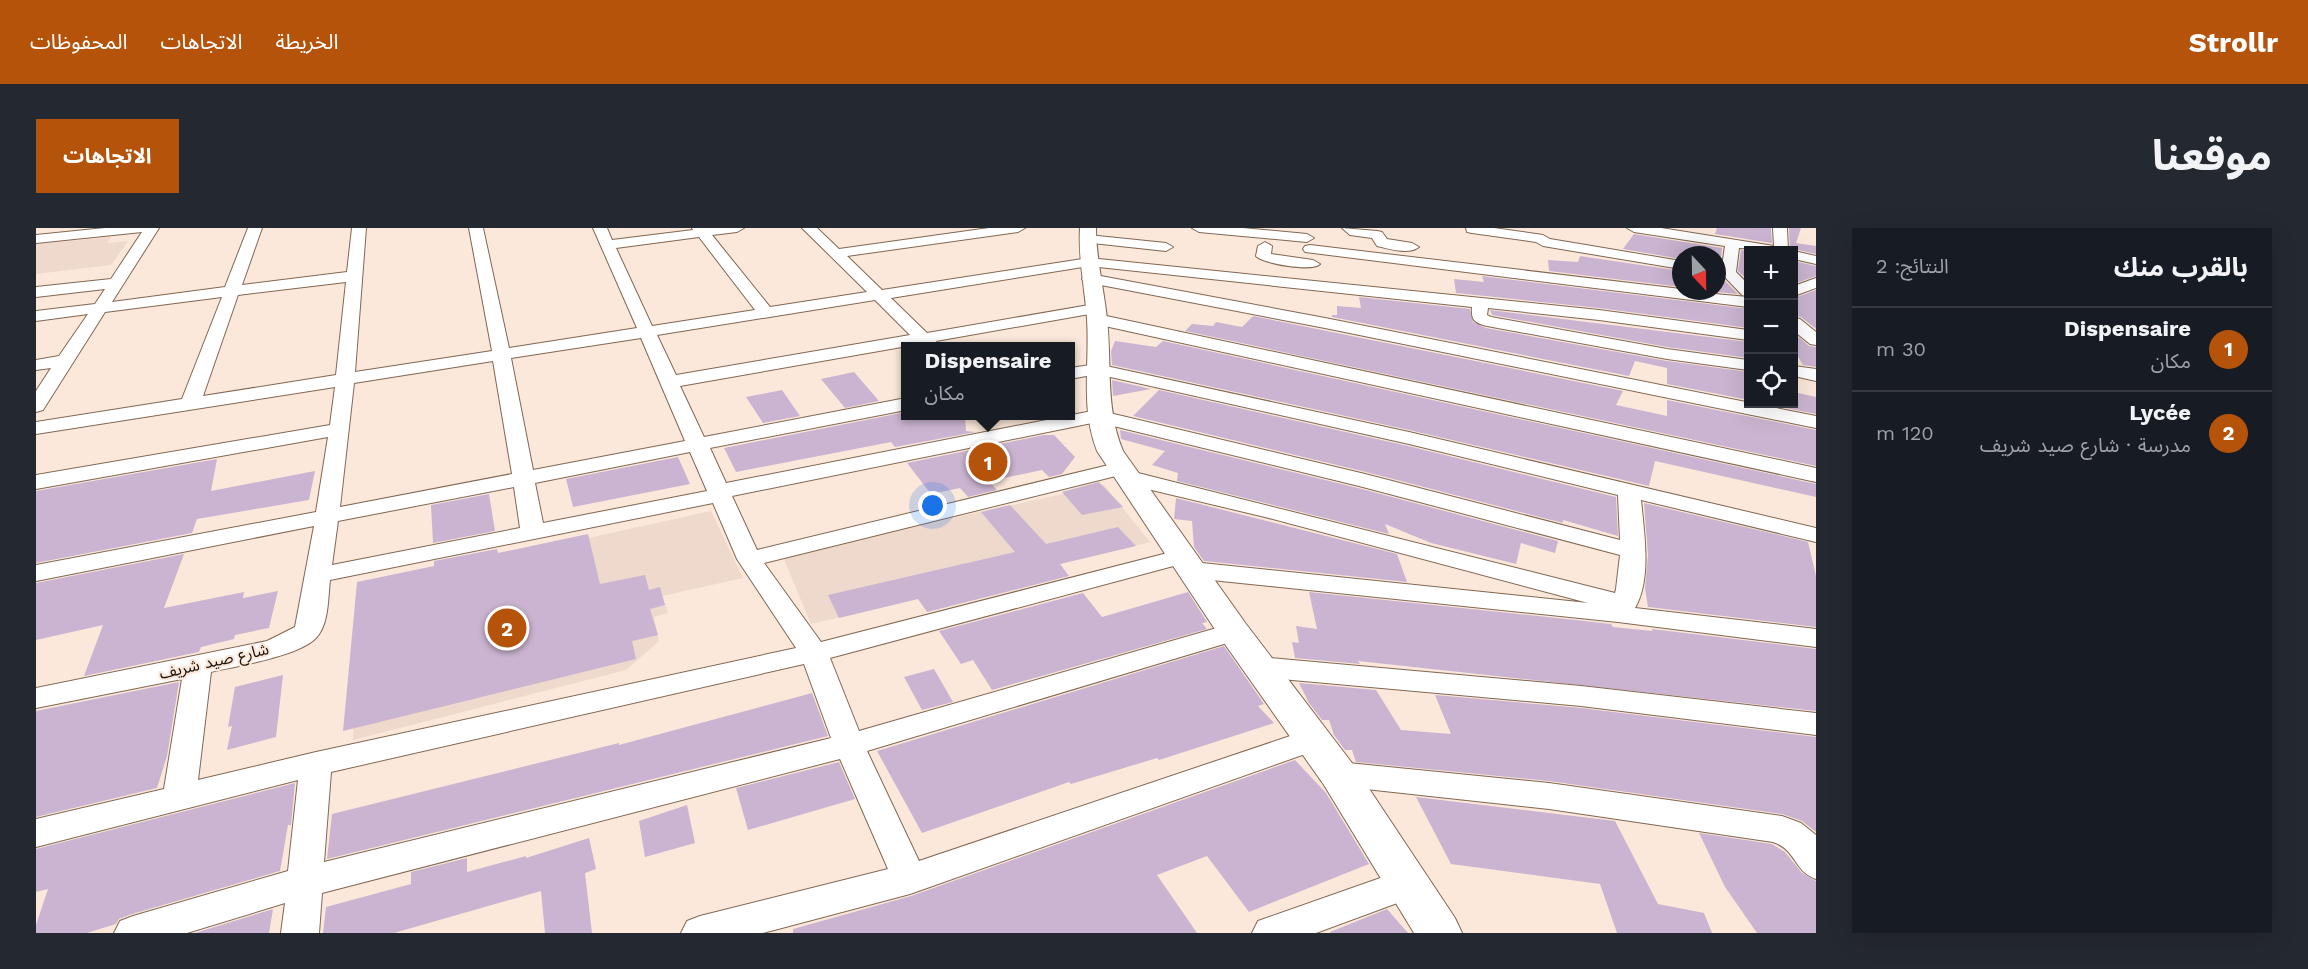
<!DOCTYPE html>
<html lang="ar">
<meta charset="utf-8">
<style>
body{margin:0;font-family:"Work Sans","Noto Sans Arabic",sans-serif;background:#242831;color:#f1f3f6;direction:rtl}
.controls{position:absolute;right:18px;top:18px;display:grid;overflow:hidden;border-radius:0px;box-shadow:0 6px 24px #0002}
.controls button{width:54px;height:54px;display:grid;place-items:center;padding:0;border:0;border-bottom:2px solid #363941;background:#171b24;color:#f1f3f6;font:30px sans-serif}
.compass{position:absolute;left:1636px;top:18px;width:54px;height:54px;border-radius:50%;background:#171b24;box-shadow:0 6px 24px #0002;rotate:158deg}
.you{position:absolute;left:897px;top:278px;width:21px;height:21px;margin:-15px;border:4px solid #fff;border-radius:50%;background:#1a73e8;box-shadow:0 0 0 9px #1a73e833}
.badge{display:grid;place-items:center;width:39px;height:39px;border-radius:50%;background:#b45309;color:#fff;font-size:20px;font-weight:700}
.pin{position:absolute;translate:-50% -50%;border:3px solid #fff;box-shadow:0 2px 6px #0006}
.popup{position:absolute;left:865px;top:114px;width:174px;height:78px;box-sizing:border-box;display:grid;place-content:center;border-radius:0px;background:#171b24;filter:drop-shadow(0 2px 4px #0005);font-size:20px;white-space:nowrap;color:#9ea1a6}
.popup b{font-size:22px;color:#f1f3f6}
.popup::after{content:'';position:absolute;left:50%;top:100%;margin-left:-12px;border:12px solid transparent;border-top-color:#171b24}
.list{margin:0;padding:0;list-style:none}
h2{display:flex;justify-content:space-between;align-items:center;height:78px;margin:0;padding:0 24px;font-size:26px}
h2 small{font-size:20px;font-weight:400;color:#9ea1a6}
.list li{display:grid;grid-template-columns:39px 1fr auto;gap:18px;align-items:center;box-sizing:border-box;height:84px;padding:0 24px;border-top:2px solid #363941}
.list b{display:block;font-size:22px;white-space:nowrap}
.list p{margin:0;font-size:20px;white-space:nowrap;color:#9ea1a6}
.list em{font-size:20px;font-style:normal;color:#9ea1a6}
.icon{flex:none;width:33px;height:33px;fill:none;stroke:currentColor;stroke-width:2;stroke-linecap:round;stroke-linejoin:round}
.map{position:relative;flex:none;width:1780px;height:705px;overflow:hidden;direction:ltr;border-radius:0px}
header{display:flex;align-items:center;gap:36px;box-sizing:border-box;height:84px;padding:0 30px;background:#b45309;color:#fff}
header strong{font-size:28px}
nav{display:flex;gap:33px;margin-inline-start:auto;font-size:21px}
.intro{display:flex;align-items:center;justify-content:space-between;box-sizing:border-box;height:144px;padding:0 36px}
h1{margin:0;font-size:42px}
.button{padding:15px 27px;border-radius:0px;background:#b45309;color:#fff;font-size:21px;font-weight:700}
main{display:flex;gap:36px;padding:0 36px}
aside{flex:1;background:#171b24;border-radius:0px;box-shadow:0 6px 24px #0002}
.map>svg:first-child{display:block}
.education{fill:#efd9cc}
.building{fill:#cbb4d1}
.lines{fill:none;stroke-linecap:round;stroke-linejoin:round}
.minor-casing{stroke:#826752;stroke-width:2}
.tertiary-casing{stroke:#826752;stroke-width:2}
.minor{fill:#fff;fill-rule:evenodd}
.tertiary{fill:#fff;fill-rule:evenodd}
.labels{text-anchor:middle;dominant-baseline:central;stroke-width:4.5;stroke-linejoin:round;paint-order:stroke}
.street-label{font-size:16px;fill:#1d120a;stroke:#fbe8da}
</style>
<header>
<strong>Strollr</strong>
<nav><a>الخريطة</a><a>الاتجاهات</a><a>المحفوظات</a></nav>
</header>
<div class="intro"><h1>موقعنا</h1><a class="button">الاتجاهات</a></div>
<main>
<aside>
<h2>بالقرب منك<small>النتائج: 2</small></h2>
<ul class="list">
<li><span class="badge">1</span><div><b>Dispensaire</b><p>مكان</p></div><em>30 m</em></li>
<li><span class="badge">2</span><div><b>Lycée</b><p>مدرسة · شارع صيد شريف</p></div><em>120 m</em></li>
</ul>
</aside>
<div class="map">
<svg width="1780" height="705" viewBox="0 0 1780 705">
<rect width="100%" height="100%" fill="#fbe8da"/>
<!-- education -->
<g class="education">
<path d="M75 9 71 15 92 13 75 37 0 46V16Z"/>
<path d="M1068 257 1114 314 775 396 746 327Z"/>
<path d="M675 283 707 350 626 368 632 385 618 389 623 413 590 442 317 512 323 360Z"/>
</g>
<!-- building -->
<g class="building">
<path d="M1681 0H1735L1736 15 1679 6Z"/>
<path d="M1753 0H1765L1760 15 1780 18V26L1758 21 1754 22Z"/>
<path d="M1598 6 1686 20 1683 47 1702 66 1670 63H1681V27H1645V31L1587 21Z"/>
<path d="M1705 22 1713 23V53L1702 43Z"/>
<path d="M1544 28 1645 43V59L1513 43 1512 32 1542 34Z"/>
<path d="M1758 33 1780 38V48L1758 56Z"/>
<path d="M1446 48 1713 81V100L1563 80 1420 65 1418 51 1448 54Z"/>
<path d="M1780 62V101L1765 89 1758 88V70Z"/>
<path d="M1323 69 1434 81 1437 94 1450 100 1631 133 1713 144V172L1631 156V140L1599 133 1593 148 1296 89V87H1301V78L1325 80Z"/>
<path d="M1454 82 1713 114V130L1631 119 1456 87Z"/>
<path d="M1217 88 1587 163 1580 177 1631 188V172L1780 202V238L1149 103 1156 96 1177 98 1180 94 1206 99Z"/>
<path d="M1758 105 1773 118 1780 119V139L1767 137 1758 122Z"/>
<path d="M1079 113 1120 119 1127 113 1780 256V269L1619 233 1613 258 1373 202 1076 137 1075 123Z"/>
<path d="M818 144 843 173 809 180 785 151Z"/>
<path d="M1076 152 1115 161 1077 168Z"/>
<path d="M746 162 764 188 727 195 710 169Z"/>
<path d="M1123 162 1372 218 1580 269 1582 308 1527 292V295L1330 244 1097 188Z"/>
<path d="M1758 164 1780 169V186L1729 176H1758Z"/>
<path d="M870 184V188H929L930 203 940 204 859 219 855 214 700 244 688 220Z"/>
<path d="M1084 202 1322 260 1522 313 1519 325 1485 315 1480 336 1395 315 1349 296 1353 306 1141 253 1142 245 1116 237 1129 223 1085 211Z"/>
<path d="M1008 207H1018L1039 229 1026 246 1013 249 1006 242 953 253 961 262 932 269 924 260 895 266 871 235Z"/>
<path d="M642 229 654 256 537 279 530 251Z"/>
<path d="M181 231 175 263 279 243 273 272 161 291 156 305 0 335V263Z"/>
<path d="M1063 254 1087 279 1046 287 1026 264Z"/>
<path d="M453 266 459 303 397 315 395 277Z"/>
<path d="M1140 270 1361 326 1371 354 1168 333 1158 319 1156 293 1138 291Z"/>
<path d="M1608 275 1772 314 1780 348V399L1612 379 1609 360 1612 327Z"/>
<path d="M974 277 1010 316 1082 299 1100 318 1024 336 1033 348 891 384 882 371 803 390 792 367 979 324 945 284Z"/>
<path d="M552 306 564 356 609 347 613 362 624 359 629 377 614 381 622 407 596 413 600 431 307 503 321 354 398 338V333L461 321 462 325Z"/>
<path d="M148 326 128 380 208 364 207 370 242 363 233 400 199 407 198 411 165 419 163 424 48 448 67 397 0 412V355Z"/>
<path d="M1152 364 1171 394 1166 395 1171 401 956 462 937 432 925 436 903 403 1047 365 1066 389Z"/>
<path d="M1273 364 1549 393 1575 396 1577 399 1616 403V401L1780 421V483L1322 433 1324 436 1259 430 1256 414 1263 415 1260 398 1281 401Z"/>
<path d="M1188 418 1228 476 1222 478 1238 495 1123 532 1121 530 1035 556 1033 554 886 605 841 523Z"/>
<path d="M898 441 917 474 886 482 868 449Z"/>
<path d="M247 447 240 509 191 522 196 498 192 499 199 459Z"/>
<path d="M143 454 131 528 121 560 0 589V483Z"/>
<path d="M1263 455 1340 462 1365 502 1415 506 1399 467 1545 480 1780 509V604L1766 593 1746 586 1513 553 1320 534 1316 522H1309L1298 507 1293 492H1286L1273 475Z"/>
<path d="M776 465 792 508 291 631 296 586 583 515V517Z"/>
<path d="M1259 532 1290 565 1333 636 1213 684 1171 628 1121 647 1161 705H757V701L875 668Z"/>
<path d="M803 534 819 571 712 602 700 560Z"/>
<path d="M259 555 255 597H252L244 643 96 686 83 691 80 696 51 705H0V697L12 661 0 664V621Z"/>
<path d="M1380 569 1579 593 1622 676 1668 685 1676 705H1581L1564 656 1415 636Z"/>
<path d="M651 577 659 615 609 629 603 593Z"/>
<path d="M1663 605 1736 616 1749 624 1766 645 1780 653V705H1721L1689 659Z"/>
<path d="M553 610 560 641 549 645 556 705H509L505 663 358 705H287L290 679 375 656V644L431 630V644L490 628V630Z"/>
<path d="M237 681 233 705H159Z"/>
<path d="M1351 681 1372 705H1294V704Z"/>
</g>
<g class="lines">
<defs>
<g id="minor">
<path d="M69 0H123L76 74 189 59 212 0H226L206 57 311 44 316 0H330L319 144 456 123 433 0H447L473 120 601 100 557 0H571L576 12 657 2 656 0H708L701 4 676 7 734 79 831 64 766 0H781L803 21 953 0H989L982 4 811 28 846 62 1053 30 1563 82 1712 102V112L1563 92 1452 80 1451 87 1455 89 1631 121 1712 132V142L1631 131 1451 98C1438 95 1435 92 1436 79L1053 38 855 70 891 105 1059 76 1065 78 1067 81 1065 84 900 113 903 118H886L883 116 644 158 668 209 870 170V182L674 220 690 255 1061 182 1329 246 1584 312 1582 267 1373 216 1061 146 1034 151V140L1061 136 1373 204 1780 300V314L1605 272C1608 304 1616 351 1599 380L1780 401V419L1582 394 1156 350 1147 347 1143 342 1147 337 1156 334 1552 375 1229 289 1082 254 1080 248 728 335 785 414 1147 321 1156 323 1159 328 1156 333 794 430 823 503 1198 395 1208 398 1212 404 1208 410 831 523 883 633 1275 501 1286 504 1290 512 1286 520 874 666 727 705H645L651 693 664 688 852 641 804 531 286 665 283 705H245L249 675 151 705H78L84 693 97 688 252 643 262 552 0 619V591L128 561 146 451 0 480V460L231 413 259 399 278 298 0 353V337L280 284 292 209 0 261V247L294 197 299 159 0 206V194L146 171 186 69 69 84 7 182 0 184V163L15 140 0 142V132L23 128 52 86 0 93V83L59 76 69 61 0 69V59L75 51 106 4 0 15V7ZM663 9 719 82 616 98 580 20ZM310 54 300 147 167 168 202 67ZM839 72 874 107 640 147 621 107ZM605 110 649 213 497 242 475 130ZM457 133 476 246 304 279 318 155ZM1061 194 1323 258 1584 327 1580 361 1579 365 1094 243 1096 240 1093 235 1085 234 721 322 696 268ZM654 224 671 263 507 295 499 255ZM478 259 484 300 296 337 302 293ZM677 275 701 331 760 420 280 524 162 552 175 444C201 438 263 428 280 410 293 397 292 369 294 352ZM768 436 795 510 288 634 295 544Z"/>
<path d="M1156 0H1207L1271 6 1278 10 1271 14 1163 4Z"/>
<path d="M1306 0 1341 3 1346 4 1351 11 1376 15 1383 19C1374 27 1353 21 1341 18L1336 10 1314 7Z"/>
<path d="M1430 0H1458L1507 7 1514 11 1645 33V41L1507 18 1500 14 1436 5 1431 4Z"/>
<path d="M1591 0H1625L1738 18 1737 0H1751L1752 22 1703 20 1700 44 1712 56V69L1706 67 1685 45 1689 18 1598 4Z"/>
<path d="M1052 7 1130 15 1137 19 1130 23 1047 14 1045 11Z"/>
<path d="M1229 14 1236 18 1235 26 1277 32 1284 36C1277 44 1227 36 1220 28L1222 18Z"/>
<path d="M1274 17 1645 61V63L1712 69V79L1269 24 1267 21 1269 18Z"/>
<path d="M1758 23 1780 28V36L1758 31Z"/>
<path d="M1054 46 1289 90 1780 188V200L1289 100 1049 54 1046 51 1049 48Z"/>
<path d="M1780 50V60L1758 68V58Z"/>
<path d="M1061 86 1780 240V254L1055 95 1053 91 1055 87Z"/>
<path d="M1758 90 1764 91 1780 104V117L1774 116 1758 103Z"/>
<path d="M1758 138 1780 141V153L1758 148Z"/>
<path d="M1224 429 1545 458 1780 485V507L1545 478 1224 449 1214 446 1210 439 1214 432Z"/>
<path d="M1302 534 1513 555 1746 588 1765 595 1780 607V651C1757 643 1761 622 1737 614L1513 581 1302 558 1291 555 1286 546 1291 537Z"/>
<path d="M1370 641 1383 645 1388 656 1383 667 1280 705H1216L1222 693Z"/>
</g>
<path id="tertiary" d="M1044 0H1060C1060 31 1068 61 1071 91 1076 137 1069 179 1087 223L1210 396 1316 535 1419 690 1426 705H1378L1288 557 1186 412 1061 223C1044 179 1054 137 1051 91 1049 61 1042 31 1044 0Z"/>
</defs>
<!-- minor casing -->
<use href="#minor" class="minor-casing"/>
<!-- tertiary casing -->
<use href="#tertiary" class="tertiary-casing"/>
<!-- minor -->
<use href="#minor" class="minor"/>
<!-- tertiary -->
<use href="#tertiary" class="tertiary"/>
</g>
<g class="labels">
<!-- street labels -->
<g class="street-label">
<text transform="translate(178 433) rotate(-13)">شارع صيد شريف</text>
</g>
</g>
</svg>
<div class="controls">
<button>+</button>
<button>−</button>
<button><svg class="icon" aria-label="locate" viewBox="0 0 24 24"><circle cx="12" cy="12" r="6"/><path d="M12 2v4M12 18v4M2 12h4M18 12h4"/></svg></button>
</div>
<svg class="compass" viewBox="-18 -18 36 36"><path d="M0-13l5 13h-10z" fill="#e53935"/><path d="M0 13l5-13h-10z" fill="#9ea1a6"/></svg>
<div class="you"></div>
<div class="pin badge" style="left:952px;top:234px">1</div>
<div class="popup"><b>Dispensaire</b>مكان</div>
<div class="pin badge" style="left:471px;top:400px">2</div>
</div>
</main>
